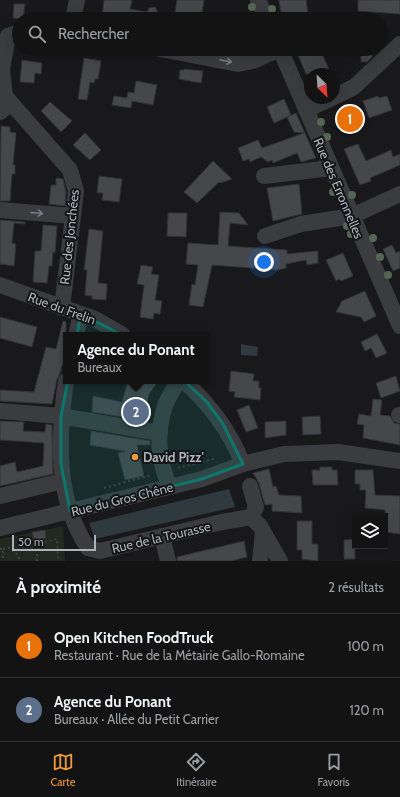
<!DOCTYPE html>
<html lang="fr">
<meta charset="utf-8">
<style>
body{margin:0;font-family:Cabin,sans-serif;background:#1c1c1d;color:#f1f3f6}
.controls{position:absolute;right:12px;bottom:12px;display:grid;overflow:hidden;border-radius:0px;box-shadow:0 4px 16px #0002}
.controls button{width:36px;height:36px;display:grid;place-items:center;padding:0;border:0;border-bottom:1px solid #323234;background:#131314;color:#f1f3f6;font:20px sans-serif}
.compass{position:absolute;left:304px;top:68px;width:36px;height:36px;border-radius:50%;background:#131314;box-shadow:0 4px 16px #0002;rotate:155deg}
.scale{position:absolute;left:12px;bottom:10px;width:84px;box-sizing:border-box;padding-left:4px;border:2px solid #abb2ba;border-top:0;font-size:11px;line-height:14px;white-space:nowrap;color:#abb2ba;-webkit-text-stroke:3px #141416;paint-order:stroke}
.you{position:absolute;left:264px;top:262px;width:14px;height:14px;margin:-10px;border:3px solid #fff;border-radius:50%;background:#1a73e8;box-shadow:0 0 0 6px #1a73e833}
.badge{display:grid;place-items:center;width:26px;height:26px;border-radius:50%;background:#f09a3c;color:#fff;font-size:13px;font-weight:700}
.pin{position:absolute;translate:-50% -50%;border:2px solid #fff;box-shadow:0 1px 4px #0006}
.popup{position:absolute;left:63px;top:332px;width:146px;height:52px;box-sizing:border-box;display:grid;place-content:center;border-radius:0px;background:#131314;filter:drop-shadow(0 1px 3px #0005);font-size:13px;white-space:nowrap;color:#9d9ea0}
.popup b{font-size:15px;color:#f1f3f6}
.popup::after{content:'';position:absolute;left:50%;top:100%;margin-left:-8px;border:8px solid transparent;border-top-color:#131314}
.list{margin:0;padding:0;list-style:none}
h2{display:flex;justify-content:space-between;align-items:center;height:52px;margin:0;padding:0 16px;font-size:17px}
h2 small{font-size:13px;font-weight:400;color:#9d9ea0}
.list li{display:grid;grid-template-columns:26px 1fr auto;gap:12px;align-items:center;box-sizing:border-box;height:64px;padding:0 16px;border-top:1px solid #323234}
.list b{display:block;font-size:15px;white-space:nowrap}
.list p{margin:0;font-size:13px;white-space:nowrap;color:#9d9ea0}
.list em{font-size:13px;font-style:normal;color:#9d9ea0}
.icon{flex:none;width:22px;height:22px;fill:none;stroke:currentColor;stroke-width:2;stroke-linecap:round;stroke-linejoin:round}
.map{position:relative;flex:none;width:400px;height:561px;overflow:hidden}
.search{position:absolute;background:#131314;box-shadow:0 4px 16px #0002;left:12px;right:12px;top:12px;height:44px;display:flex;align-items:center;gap:10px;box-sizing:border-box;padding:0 14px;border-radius:22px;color:#9d9ea0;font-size:15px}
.sheet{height:180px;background:#131314}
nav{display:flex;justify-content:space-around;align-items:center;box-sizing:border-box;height:56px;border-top:1px solid #323234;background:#131314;font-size:11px;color:#9d9ea0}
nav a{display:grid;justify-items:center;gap:2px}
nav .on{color:#f09a3c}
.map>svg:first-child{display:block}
.green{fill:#212921}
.water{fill:#2f3a3f}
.building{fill:#45474b;stroke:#333337}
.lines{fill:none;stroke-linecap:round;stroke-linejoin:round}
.path{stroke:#404347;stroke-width:2;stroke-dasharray:2 3;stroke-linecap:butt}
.minor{stroke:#3a3c40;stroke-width:16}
.tree{fill:#556654}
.oneway{stroke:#787d83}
.marked{fill:#0f766e;fill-opacity:0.2;stroke:#0f766e;stroke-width:3;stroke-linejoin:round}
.poi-dot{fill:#f09a3c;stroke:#141416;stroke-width:1.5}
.labels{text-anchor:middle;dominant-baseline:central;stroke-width:4;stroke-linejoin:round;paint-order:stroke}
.street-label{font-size:13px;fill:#abb2ba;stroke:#141416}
.poi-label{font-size:13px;font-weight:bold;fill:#abb2ba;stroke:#141416;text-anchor:start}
</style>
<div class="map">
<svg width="400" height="561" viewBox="0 0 400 561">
<rect width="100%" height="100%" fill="#19191b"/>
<!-- green -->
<path class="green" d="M63 526 65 561H0V539Z"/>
<!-- water -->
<g class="water">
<path d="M241 344 258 347 257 356 241 355Z"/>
<path d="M229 489 235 507 95 539 89 523Z"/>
</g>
<!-- building -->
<g class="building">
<path d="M104 0H132L130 9 147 12 149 8 155 7 158 13 162 14V19H102Z"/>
<path d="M177 0H204L201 19H174Z"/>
<path d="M279 0H306L309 19H282Z"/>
<path d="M358 0H400V14L358 11Z"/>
<path d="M14 4H25L23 19 13 18Z"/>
<path d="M312 49H338L323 56 331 74H306L298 55Z"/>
<path d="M361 49H373L372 57 367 62H361Z"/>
<path d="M84 58 101 61 98 79H95L94 83 90 82 87 100 78 99Z"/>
<path d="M22 60 42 63 41 74 35 73 34 83 20 82Z"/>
<path d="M184 69 203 71 201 83 179 79 180 70H184Z"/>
<path d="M136 81 157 85 153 105 132 101 131 108 112 105 114 96 127 98 128 92 134 93Z"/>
<path d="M378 96 379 98 387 96 392 110 369 118 363 101Z"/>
<path d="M284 99 291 115 274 123 267 107Z"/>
<path d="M50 102 72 121 61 132 41 111Z"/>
<path d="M296 113 316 158 301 162 297 153 273 163 272 160 268 162 261 157 250 162 249 159 243 161 238 148 258 140 262 148 304 133 294 132 287 117Z"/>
<path d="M1 126 10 127V132L16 133 13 165H15V174H12L10 201H0Z"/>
<path d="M85 133 101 150 90 160 73 145Z"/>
<path d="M358 144 366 161 391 150 393 157 400 154V165L370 178 371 181 360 185 344 149Z"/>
<path d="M213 161 232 179 220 183 219 182 197 203 184 192Z"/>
<path d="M99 176 122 179 119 202 102 200 103 193H97Z"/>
<path d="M56 178 63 179 66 192 65 206 49 204 51 185H56Z"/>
<path d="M299 184 302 214 273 221 267 188Z"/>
<path d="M220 212 239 213 248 225 230 223 228 246 287 250V254L318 251V263L307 265 306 260 286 264V268L278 270 212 265 203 307 189 305 192 284 195 285 198 265 186 264 188 243 218 245Z"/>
<path d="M168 213H187L186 237 167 236Z"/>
<path d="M0 220 25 222V224L14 223 12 243 16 244 14 266 0 264Z"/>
<path d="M43 225 57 226 55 253 53 252 52 266H49L47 283 33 282 35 251H41Z"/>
<path d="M89 229 103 231 98 283 107 284 106 300 92 299V296L85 295 87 270H84Z"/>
<path d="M392 245 396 253 400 251V268L393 271 383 249Z"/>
<path d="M343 253 353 276 341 281 339 279 336 281 326 260Z"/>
<path d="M141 265 153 267 151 274 159 275 155 300 162 301 160 314 154 313 153 319 140 317 144 285 137 284Z"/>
<path d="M365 291 376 316 364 322 361 317 336 312 342 301Z"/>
<path d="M0 317 37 327 32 347 0 338Z"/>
<path d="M63 321 66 322V352L60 374 57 379 52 404 0 401V390L34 392 46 347 56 349Z"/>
<path d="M377 334 387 353 376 358 371 348 365 351 361 342Z"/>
<path d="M231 371 254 374 253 381H259V388H261L260 400 234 397 235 392 229 391Z"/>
<path d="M396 376 400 391 381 398 376 383Z"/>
<path d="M128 381H158L149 394 142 420 92 412 93 396 122 402Z"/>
<path d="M373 399 382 400 380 415 390 416 394 423 400 424V445L363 438 364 425 357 424 359 414 371 416Z"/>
<path d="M249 405 258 428 246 432 237 410Z"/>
<path d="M320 416 321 434 303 435 302 417Z"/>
<path d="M0 421 24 422 23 431 45 432 46 424 52 425 53 474 0 486V466L15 462 17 472 43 466 44 443 0 440Z"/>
<path d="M286 421V435L265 438V422Z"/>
<path d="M91 431 150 441V445H137L144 476 125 480 118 453 125 451 90 445Z"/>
<path d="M320 467H332V470H337L338 485H313L312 470H320Z"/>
<path d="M269 469 273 487 276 486 279 495 301 496 302 513 272 511V504L265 505 259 483 253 473Z"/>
<path d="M355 470H373L375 495 400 496V534L385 532V510L365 508 366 490H360V484H355Z"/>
<path d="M297 521H312V544H318V561L302 559V550H297Z"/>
<path d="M45 530 46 538 34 541 32 532Z"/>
<path d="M355 539V559H344V540Z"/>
<path d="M244 541 247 557 231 561H177V557Z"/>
</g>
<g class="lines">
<!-- path -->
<g class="path">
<path d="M178 468 214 459"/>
<path d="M104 488 152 475"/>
<path d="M0 549H3V561"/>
<path d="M3 549 10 548 19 556V561"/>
<path d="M37 561V544L57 539 58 561"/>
</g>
<!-- minor -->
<g class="minor">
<path d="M258 0 267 19"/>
<path d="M73 19 77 0"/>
<path d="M19 32 8 36 2 69 5 96 70 170 76 191 62 308"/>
<path d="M160 49 238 64 253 61 280 49"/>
<path d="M280 49 400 326"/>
<path d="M334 97 354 87 400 44"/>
<path d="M306 110 332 98"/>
<path d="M0 112 11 103"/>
<path d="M264 176 331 168"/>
<path d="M0 210 73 216"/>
<path d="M265 236 301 224 352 216 400 194"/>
<path d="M0 285 95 319 123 335"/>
<path d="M76 335 81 314"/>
<path d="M66 381C58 437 55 499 88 548L100 551 222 522 251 517"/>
<path d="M184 381C211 406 229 430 243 464"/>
<path d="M0 411 61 416 160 433"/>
<path d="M399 415H400"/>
<path d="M250 486 256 507 251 517"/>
<path d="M170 487C158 461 156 433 165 406 168 397 174 390 177 381"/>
<path d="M0 496 63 481"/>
<path d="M251 517 260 526 280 561"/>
<path d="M0 528 202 479 243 464 284 454 338 452 400 461"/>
<path d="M162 536 168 561"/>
<path d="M260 561 263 532"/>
</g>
</g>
<!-- trees -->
<g class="tree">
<circle cx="252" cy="7" r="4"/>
<circle cx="272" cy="9" r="4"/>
<circle cx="321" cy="122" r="4"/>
<circle cx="327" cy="137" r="4"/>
<circle cx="333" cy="192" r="4"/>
<circle cx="352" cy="195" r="4"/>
<circle cx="347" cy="226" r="4"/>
<circle cx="351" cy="234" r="4"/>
<circle cx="373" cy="238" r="4"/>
<circle cx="380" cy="257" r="4"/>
<circle cx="388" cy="275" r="4"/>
</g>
<!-- one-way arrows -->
<defs><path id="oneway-shaft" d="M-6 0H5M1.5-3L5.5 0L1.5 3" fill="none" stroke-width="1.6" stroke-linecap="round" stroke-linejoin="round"/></defs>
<g class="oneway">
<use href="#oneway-shaft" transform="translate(226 61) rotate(11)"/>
<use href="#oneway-shaft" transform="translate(37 213) rotate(5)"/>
</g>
<!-- marked area -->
<path class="marked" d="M81 314 142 345 179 376 207 402 223 424 243 464 202 479 70 511 61 464V416Z"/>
<!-- markers -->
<circle class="poi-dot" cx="135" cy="457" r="4"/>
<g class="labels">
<!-- street labels -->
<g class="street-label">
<text transform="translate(339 188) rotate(67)">Rue des Erronnelles</text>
<text transform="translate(69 237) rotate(-84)">Rue des Jonchées</text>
<text transform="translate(62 308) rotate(20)">Rue du Frelin</text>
<text transform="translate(122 499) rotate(-14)">Rue du Gros Chêne</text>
<text transform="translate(161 537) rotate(-13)">Rue de la Tourasse</text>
</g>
<!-- poi labels -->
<g class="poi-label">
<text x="143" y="457">David Pizz'</text>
</g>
</g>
</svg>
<div class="controls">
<button><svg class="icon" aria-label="layers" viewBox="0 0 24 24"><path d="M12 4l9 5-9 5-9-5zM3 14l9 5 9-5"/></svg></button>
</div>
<svg class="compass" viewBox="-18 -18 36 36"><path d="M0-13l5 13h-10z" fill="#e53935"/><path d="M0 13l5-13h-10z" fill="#9d9ea0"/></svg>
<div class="scale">50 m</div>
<div class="you"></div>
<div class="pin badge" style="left:350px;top:119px;background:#e8710a">1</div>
<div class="pin badge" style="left:136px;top:412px;background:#5c6f8a">2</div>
<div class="popup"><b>Agence du Ponant</b>Bureaux</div>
<div class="search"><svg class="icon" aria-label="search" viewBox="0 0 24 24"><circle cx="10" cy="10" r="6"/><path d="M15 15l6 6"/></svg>Rechercher</div>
</div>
<section class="sheet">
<h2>À proximité<small>2 résultats</small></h2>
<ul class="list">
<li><span class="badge" style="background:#e8710a">1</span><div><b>Open Kitchen FoodTruck</b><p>Restaurant · Rue de la Métairie Gallo-Romaine</p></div><em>100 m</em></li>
<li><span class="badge" style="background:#5c6f8a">2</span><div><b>Agence du Ponant</b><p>Bureaux · Allée du Petit Carrier</p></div><em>120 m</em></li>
</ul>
</section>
<nav>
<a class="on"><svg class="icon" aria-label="map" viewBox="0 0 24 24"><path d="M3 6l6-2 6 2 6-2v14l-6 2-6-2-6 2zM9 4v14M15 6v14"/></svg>Carte</a>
<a><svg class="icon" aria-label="directions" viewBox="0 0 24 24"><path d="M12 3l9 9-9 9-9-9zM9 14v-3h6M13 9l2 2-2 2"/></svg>Itinéraire</a>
<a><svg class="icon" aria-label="saved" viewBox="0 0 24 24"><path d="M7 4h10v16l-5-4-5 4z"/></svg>Favoris</a>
</nav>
